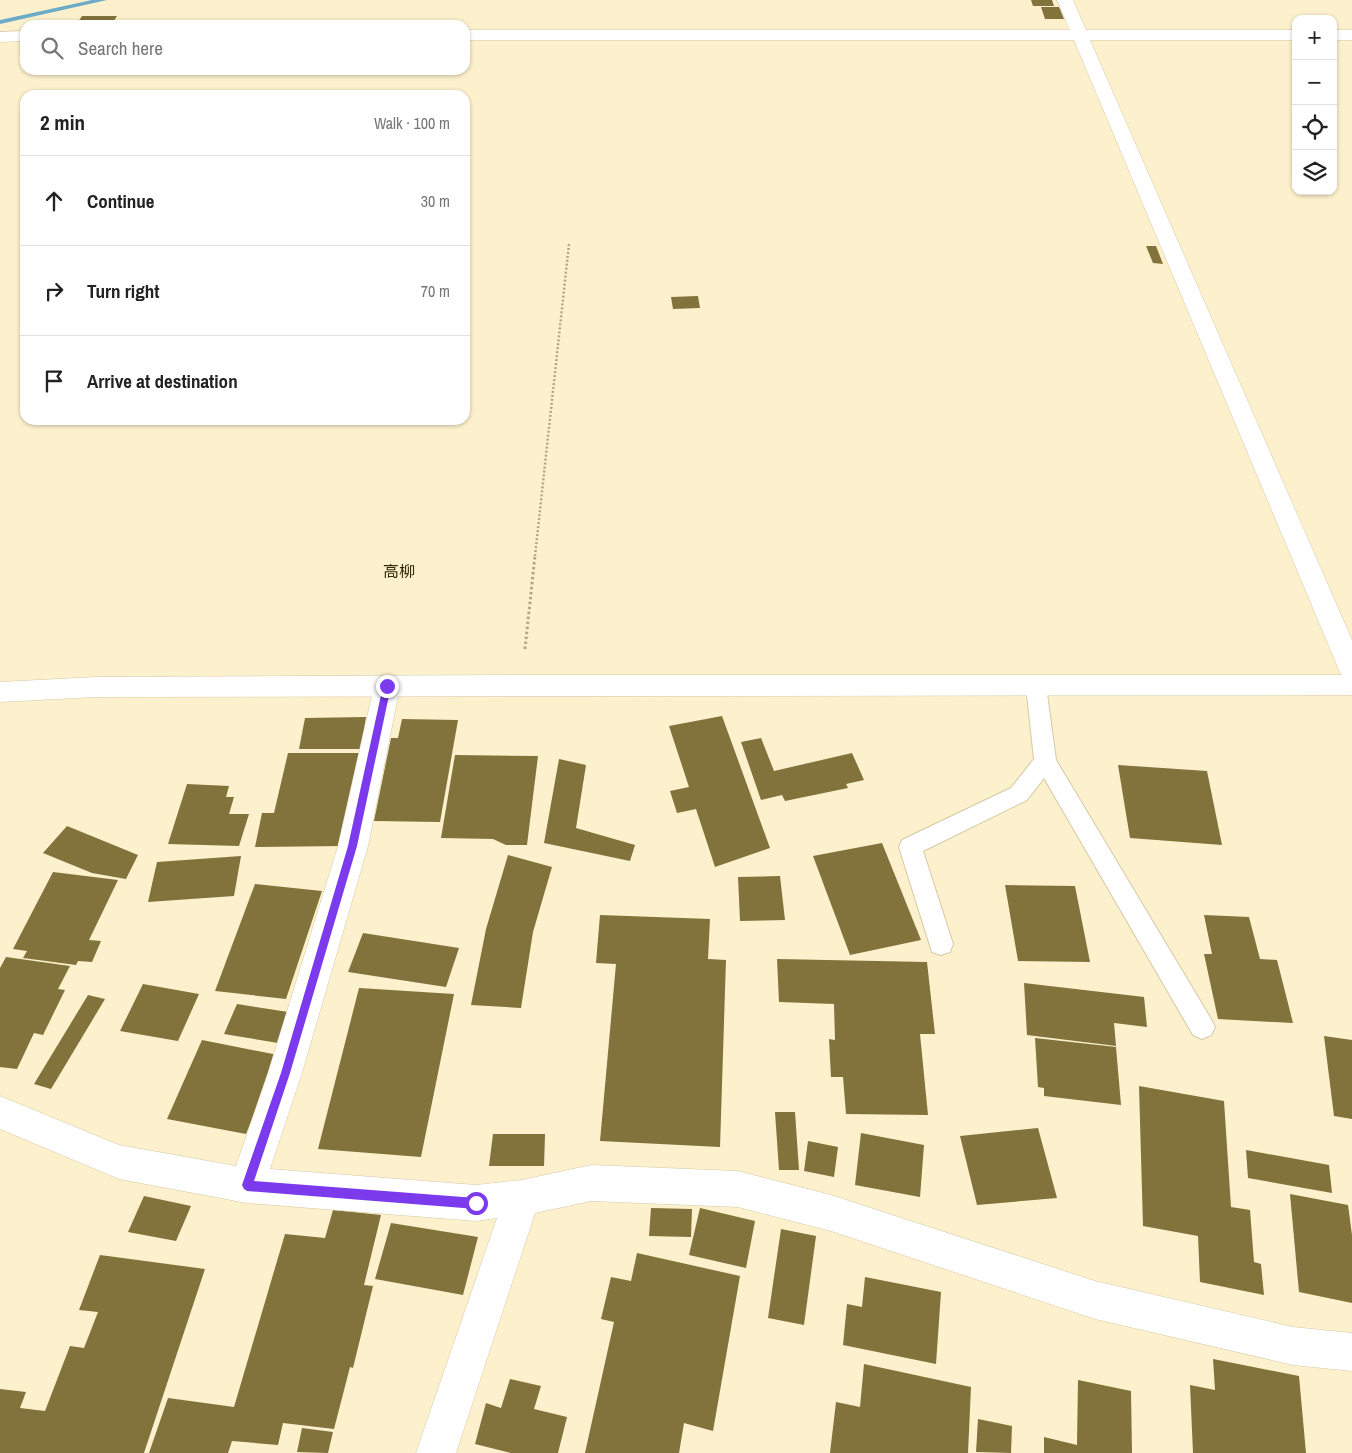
<!DOCTYPE html>
<meta charset="utf-8">
<style>
body{margin:0;font-family:"Archivo Narrow","Noto Sans JP",sans-serif;background:#f6f6f6;color:#222}
.controls{position:absolute;right:15px;top:15px;display:grid;overflow:hidden;border-radius:10px;box-shadow:0 1px 4px #0004}
.controls button{width:45px;height:45px;display:grid;place-items:center;padding:0;border:0;border-bottom:1px solid #e0e0e0;background:#fff;color:#222;font:25px sans-serif}
.stop{position:absolute;width:15px;height:15px;margin:-11px;border:4px solid #7c3aed;border-radius:50%;background:#fff}
.stop.end{background:#7c3aed;border-color:#fff;box-shadow:0 1px 5px #0008}
.list{margin:0;padding:0;list-style:none}
h2{display:flex;justify-content:space-between;align-items:center;height:65px;margin:0;padding:0 20px;font-size:21px}
h2 small{font-size:16px;font-weight:400;color:#767676}
.list li{display:grid;grid-template-columns:32px 1fr auto;gap:15px;align-items:center;box-sizing:border-box;height:90px;padding:0 20px;border-top:1px solid #e0e0e0}
.list b{display:block;font-size:19px;white-space:nowrap}
.list em{font-size:16px;font-style:normal;color:#767676}
.icon{flex:none;width:28px;height:28px;fill:none;stroke:currentColor;stroke-width:2;stroke-linecap:round;stroke-linejoin:round}
.map{position:relative;flex:none;width:1352px;height:1453px;overflow:hidden}
.search{position:absolute;background:#fff;box-shadow:0 1px 4px #0004;left:20px;top:20px;width:450px;height:55px;display:flex;align-items:center;gap:12px;box-sizing:border-box;padding:0 18px;border-radius:15px;color:#767676;font-size:19px}
.panel{position:absolute;background:#fff;box-shadow:0 1px 4px #0004;left:20px;top:90px;width:450px;height:335px;border-radius:15px}
.map>svg:first-child{display:block}
.lines{fill:none;stroke-linecap:round;stroke-linejoin:round}
.stream{fill:#6babc7;fill-rule:evenodd}
.building{fill:#82723b}
.lane-casing{stroke:#d3c9a5;stroke-width:2}
.street-casing{stroke:#d3c9a5;stroke-width:1}
.secondary-casing{stroke:#d3c9a5;stroke-width:1}
.path-far1{stroke:#afa78a;stroke-width:2.5;stroke-dasharray:2 2;stroke-linecap:butt}
.path{stroke:#afa78a;stroke-width:3;stroke-dasharray:2.5 2.5;stroke-linecap:butt}
.lane{fill:#fff;fill-rule:evenodd}
.street{fill:#fff;fill-rule:evenodd}
.secondary{fill:#fff;fill-rule:evenodd}
.route{fill:#7c3aed}
.labels{text-anchor:middle;dominant-baseline:central;stroke-width:4.5;stroke-linejoin:round;paint-order:stroke}
.quarter-label{font-size:16px;fill:#332a0a;stroke:#fcf1cc}
</style>
<div class="map">
<svg width="1352" height="1453" viewBox="0 0 1352 1453">
<rect width="100%" height="100%" fill="#fcf1cc"/>
<g class="lines">
<!-- stream -->
<path class="stream" d="M92 0H107L0 24V20Z"/>
</g>
<!-- building -->
<g class="building">
<path d="M1031 0H1052L1054 6H1033Z"/>
<path d="M1041 7H1059L1064 19H1045Z"/>
<path d="M82 16H117L111 25H76Z"/>
<path d="M1146 246H1156L1163 264 1153 263Z"/>
<path d="M698 296 700 308 673 309 671 297Z"/>
<path d="M722 716 770 848 715 867 696 809 677 813 670 791 689 787 669 726Z"/>
<path d="M366 717 361 749H299L305 718Z"/>
<path d="M402 719 458 720 440 822 374 821 391 738H398Z"/>
<path d="M761 738 774 771 852 753 864 780 846 784 848 788 785 801 782 795 761 800 741 742Z"/>
<path d="M288 753H362L346 846 255 847 262 813H274Z"/>
<path d="M455 755 538 756 527 845H506L493 839 441 838Z"/>
<path d="M559 759 586 765 576 828 635 845 630 861 544 843Z"/>
<path d="M1118 765 1207 771 1222 845 1130 838Z"/>
<path d="M187 784 229 786 226 797H234L229 814H249L239 846 168 844Z"/>
<path d="M67 826 138 855 126 879 92 873 43 853Z"/>
<path d="M882 843 921 940 850 955 813 856Z"/>
<path d="M508 855 552 867 533 932 521 1008 471 1005 486 929Z"/>
<path d="M241 856 234 896 148 902 157 862Z"/>
<path d="M53 872 118 880 89 940 101 941 92 962 78 961 76 965 23 958 27 951 13 949Z"/>
<path d="M780 876 785 920 740 921 738 877Z"/>
<path d="M255 884 322 891 286 999 215 991Z"/>
<path d="M1005 885 1075 886 1090 962 1018 961Z"/>
<path d="M600 915 710 919 708 959 726 960 720 1147 600 1141 616 964 596 963Z"/>
<path d="M1204 915 1249 917 1260 959 1277 960 1293 1023 1218 1019 1204 954H1212Z"/>
<path d="M363 933 459 948 446 987 348 972Z"/>
<path d="M6 957 70 966 58 989 65 990 43 1035 34 1033 17 1069 0 1067V968Z"/>
<path d="M777 959 927 962 935 1034H920L928 1115 846 1114 843 1077H831L829 1039 835 1040 834 1004 779 1002Z"/>
<path d="M1024 983 1144 997 1147 1027 1114 1023 1116 1046 1027 1035Z"/>
<path d="M143 984 199 994 178 1041 120 1031Z"/>
<path d="M359 988 454 994 421 1157 318 1149Z"/>
<path d="M88 995 105 999 51 1089 34 1084Z"/>
<path d="M237 1004 295 1013 284 1044 224 1034Z"/>
<path d="M1324 1036 1352 1040V1119L1334 1116Z"/>
<path d="M1035 1038 1116 1047 1121 1105 1044 1096V1088L1038 1087Z"/>
<path d="M202 1040 278 1055 246 1134 167 1119Z"/>
<path d="M1139 1086 1224 1101 1231 1207 1250 1210 1254 1262 1261 1264 1264 1295 1200 1282 1198 1236 1143 1226Z"/>
<path d="M775 1112H795L799 1170H779Z"/>
<path d="M1038 1128 1057 1198 977 1205 960 1136Z"/>
<path d="M861 1133 924 1145 920 1197 855 1185Z"/>
<path d="M493 1134H545L544 1166H489Z"/>
<path d="M808 1141 838 1147 834 1177 804 1171Z"/>
<path d="M1246 1150 1329 1165 1332 1193 1248 1178Z"/>
<path d="M1290 1194 1348 1205 1352 1235V1303L1299 1292Z"/>
<path d="M144 1196 191 1206 176 1241 128 1232Z"/>
<path d="M651 1208 692 1209 691 1237 649 1236Z"/>
<path d="M700 1208 755 1221 746 1268 689 1255Z"/>
<path d="M333 1210 381 1215 364 1285 373 1286 353 1368 350 1367 334 1429 283 1423 278 1445 232 1441 228 1453H149L168 1398 234 1407 285 1234 325 1238Z"/>
<path d="M391 1223 478 1237 463 1295 375 1279Z"/>
<path d="M781 1229 816 1236 804 1325 768 1318Z"/>
<path d="M637 1253 740 1276 713 1431 684 1423 679 1453H585L614 1322 601 1319 611 1277 631 1281Z"/>
<path d="M100 1255 205 1269 144 1453H0V1389L26 1392 20 1408 45 1411 70 1346 84 1348 98 1312 79 1310Z"/>
<path d="M865 1277 941 1292 936 1364 843 1345 847 1304 862 1307Z"/>
<path d="M1213 1359 1299 1376 1306 1453H1193L1190 1385 1215 1390Z"/>
<path d="M864 1364 971 1387 968 1453H830L836 1402 860 1407Z"/>
<path d="M510 1379 541 1386 534 1409 567 1417 558 1453H511L475 1444 486 1403 501 1408Z"/>
<path d="M1078 1380 1131 1391 1132 1453H1044V1437L1077 1445Z"/>
<path d="M978 1419 1012 1426 1011 1453 976 1452Z"/>
<path d="M302 1428 333 1432 328 1453 297 1452Z"/>
</g>
<g class="lines">
<defs>
<path id="lane" d="M1036 678 1043 680 1046 686 1056 760 1211 1019 1215 1027 1211 1035 1202 1039 1193 1035 1044 778 1027 800 923 851 953 944 950 952 941 955 932 952 899 847 902 840 1011 788 1034 759 1026 686 1029 680Z"/>
<g id="street">
<path d="M1057 0H1073L1086 30H1296V40H1090L1352 640V680L1343 677 1339 670 1074 40H465V30H1070Z"/>
<rect x="1333" y="30" width="19" height="10"/>
<path d="M25 31V41L0 42V32Z"/>
<path d="M387 676 396 679 400 686 368 846 302 1073 270 1169 476 1185 522 1180 591 1165 738 1171 831 1195 1095 1281 1293 1327 1352 1333V1371L1293 1365 1095 1319 831 1231 738 1207 591 1201 535 1213 456 1453H416L497 1218 476 1221 247 1203 119 1179 0 1129V1096L119 1145 236 1166 268 1073 338 846 374 686 378 679Z"/>
</g>
<path id="secondary" d="M521 675H1352V695L96 697 0 702V682L96 677Z"/>
</defs>
<!-- lane casing -->
<use href="#lane" class="lane-casing"/>
<!-- street casing -->
<use href="#street" class="street-casing"/>
<!-- secondary casing -->
<use href="#secondary" class="secondary-casing"/>
<!-- path-far1 -->
<path class="path-far1" d="M535 556 569 244"/>
<!-- path -->
<path class="path" d="M525 649 535 555"/>
<!-- lane -->
<use href="#lane" class="lane"/>
<!-- street -->
<use href="#street" class="street"/>
<!-- secondary -->
<use href="#secondary" class="secondary"/>
</g>
<!-- route -->
<path class="route" d="M387 683 391 686 357 846 290 1073 254 1181 476 1198 479 1200 481 1203 479 1207 476 1209 247 1191 244 1189 242 1185 281 1073 348 846 383 686Z"/>
<g class="labels">
<!-- quarter labels -->
<g class="quarter-label">
<text x="399" y="571">高柳</text>
</g>
</g>
</svg>
<div class="controls">
<button>+</button>
<button>−</button>
<button><svg class="icon" aria-label="locate" viewBox="0 0 24 24"><circle cx="12" cy="12" r="6"/><path d="M12 2v4M12 18v4M2 12h4M18 12h4"/></svg></button>
<button><svg class="icon" aria-label="layers" viewBox="0 0 24 24"><path d="M12 4l9 5-9 5-9-5zM3 14l9 5 9-5"/></svg></button>
</div>
<div class="stop" style="left:476px;top:1203px"></div>
<div class="stop end" style="left:387px;top:686px"></div>
<div class="search"><svg class="icon" aria-label="search" viewBox="0 0 24 24"><circle cx="10" cy="10" r="6"/><path d="M15 15l6 6"/></svg>Search here</div>
<section class="panel">
<h2>2 min<small>Walk · 100 m</small></h2>
<ul class="list">
<li><svg class="icon" aria-label="ahead" viewBox="0 0 24 24"><path d="M12 20V5M6 11l6-6 6 6"/></svg><div><b>Continue</b></div><em>30 m</em></li>
<li><svg class="icon" aria-label="right" viewBox="0 0 24 24"><path d="M7 20v-9h11M14 6l5 5-5 5"/></svg><div><b>Turn right</b></div><em>70 m</em></li>
<li><svg class="icon" aria-label="arrive" viewBox="0 0 24 24"><path d="M6 21V4h12l-3 4 3 4H6"/></svg><div><b>Arrive at destination</b></div></li>
</ul>
</section>
</div>
